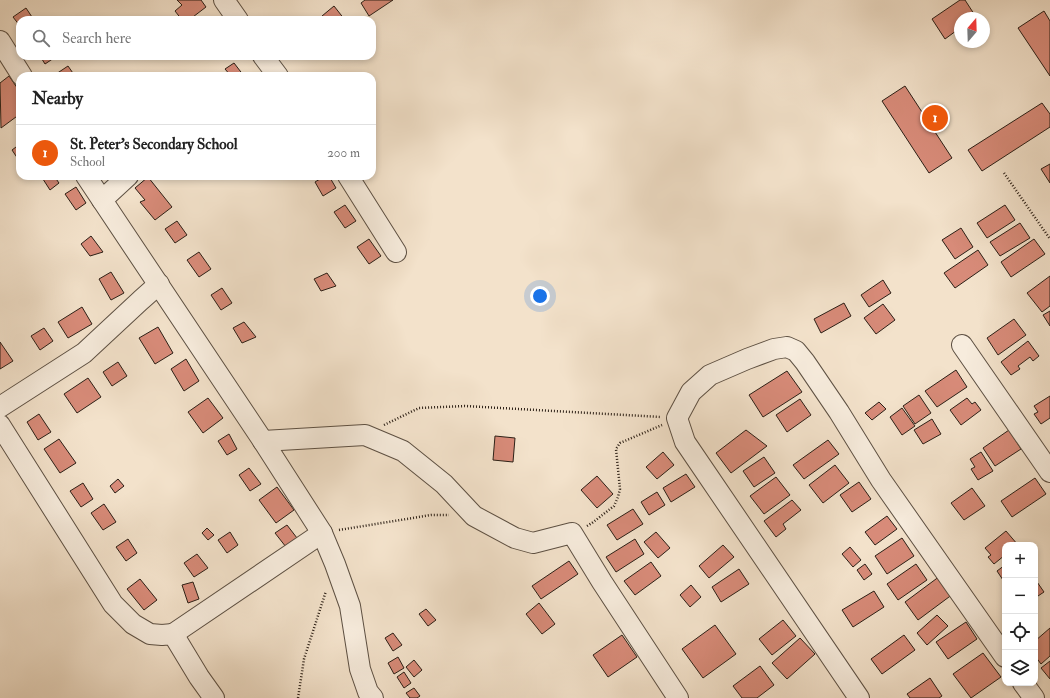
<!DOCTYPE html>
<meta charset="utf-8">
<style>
body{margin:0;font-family:"IM FELL Double Pica",serif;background:#f2f2f2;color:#222}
.controls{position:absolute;right:12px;bottom:12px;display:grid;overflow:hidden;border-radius:8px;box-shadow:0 2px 6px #0003}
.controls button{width:36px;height:36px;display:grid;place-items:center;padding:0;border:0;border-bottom:1px solid #e0e0e0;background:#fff;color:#222;font:20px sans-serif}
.compass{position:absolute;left:954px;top:12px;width:36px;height:36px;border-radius:50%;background:#fff;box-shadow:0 2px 6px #0003;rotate:19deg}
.you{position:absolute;left:540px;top:296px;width:14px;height:14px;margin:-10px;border:3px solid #fff;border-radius:50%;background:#1a73e8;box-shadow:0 0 0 6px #1a73e833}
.badge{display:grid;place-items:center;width:26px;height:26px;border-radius:50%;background:#ea580c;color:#fff;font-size:13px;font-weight:700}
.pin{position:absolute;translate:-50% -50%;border:2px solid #fff;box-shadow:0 1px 4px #0006}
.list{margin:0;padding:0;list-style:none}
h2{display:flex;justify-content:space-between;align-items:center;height:52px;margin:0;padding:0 16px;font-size:17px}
h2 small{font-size:13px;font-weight:400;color:#767676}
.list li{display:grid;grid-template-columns:26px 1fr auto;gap:12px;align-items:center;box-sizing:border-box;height:56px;padding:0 16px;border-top:1px solid #e0e0e0}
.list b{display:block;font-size:15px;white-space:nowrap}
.list p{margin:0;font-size:13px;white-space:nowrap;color:#767676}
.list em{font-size:13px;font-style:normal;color:#767676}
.icon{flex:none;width:22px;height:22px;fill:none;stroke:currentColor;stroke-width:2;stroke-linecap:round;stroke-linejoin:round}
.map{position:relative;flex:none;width:1050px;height:698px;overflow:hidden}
.search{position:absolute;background:#fff;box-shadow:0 2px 6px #0003;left:16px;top:16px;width:360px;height:44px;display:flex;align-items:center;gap:10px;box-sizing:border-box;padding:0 14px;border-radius:12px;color:#767676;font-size:15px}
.panel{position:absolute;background:#fff;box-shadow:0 2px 6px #0003;left:16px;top:72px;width:360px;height:108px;border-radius:12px}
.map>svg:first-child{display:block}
.building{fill:#d88b79;stroke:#2b1f16}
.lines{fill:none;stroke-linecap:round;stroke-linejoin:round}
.minor-casing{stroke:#5d5043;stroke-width:22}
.path{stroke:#2b1f16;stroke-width:2.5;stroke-dasharray:1 2;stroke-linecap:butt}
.minor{stroke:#f7ecdd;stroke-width:20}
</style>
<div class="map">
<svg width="1050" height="698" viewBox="0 0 1050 698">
<rect width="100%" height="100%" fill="#f3e2cb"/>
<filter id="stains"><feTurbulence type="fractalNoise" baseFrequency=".005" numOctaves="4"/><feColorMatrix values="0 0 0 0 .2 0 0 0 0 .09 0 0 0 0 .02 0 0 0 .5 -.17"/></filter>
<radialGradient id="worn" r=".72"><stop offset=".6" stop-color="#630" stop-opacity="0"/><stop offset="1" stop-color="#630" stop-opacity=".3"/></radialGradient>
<!-- building -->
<g class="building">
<path d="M177 0H201L206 7 189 20H182L175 11 182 5Z"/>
<path d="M365 0H393L369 16 361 3Z"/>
<path d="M960 0H965L976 17 975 18H960V28L945 39 932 19Z"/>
<path d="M334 6 345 20H325L322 16Z"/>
<path d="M26 8 34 20H20V26L13 17Z"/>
<path d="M1044 11 1050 21V76L1018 28Z"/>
<path d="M40 56H57L45 64Z"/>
<path d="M234 63 244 76H231L225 69Z"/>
<path d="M68 66 75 76H53Z"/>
<path d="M9 76 20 92V114L1 128 0 83Z"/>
<path d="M905 86 952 158 929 173 882 101Z"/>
<path d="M1042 103 1050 114V127L982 171 968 150Z"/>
<path d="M20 144V162L12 150Z"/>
<path d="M1050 164V183L1041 169Z"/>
<path d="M41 176H54L59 183 50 190Z"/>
<path d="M325 176H329L336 188 323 196 315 182Z"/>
<path d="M148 177 172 207 155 220 140 202 145 200 135 188Z"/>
<path d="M76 187 86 203 76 210 65 194Z"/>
<path d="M345 205 356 221 345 228 334 212Z"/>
<path d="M1005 205 1015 220 987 238 977 223Z"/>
<path d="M177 221 187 235 175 243 165 229Z"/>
<path d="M1020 223 1030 238 1000 256 990 242Z"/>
<path d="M961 228 973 247 955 259 942 240Z"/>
<path d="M91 236 103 252 90 256 81 244Z"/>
<path d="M369 239 381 256 369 264 357 247Z"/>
<path d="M1034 239 1045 254 1011 277 1001 262Z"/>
<path d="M978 250 988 265 955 288 944 273Z"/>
<path d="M199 252 211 269 199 277 187 260Z"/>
<path d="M111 272 124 293 111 300 99 279Z"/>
<path d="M327 273 336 286 321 291 314 279Z"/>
<path d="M1050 276V306L1042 312 1027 293Z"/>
<path d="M883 280 891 293 869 307 861 295Z"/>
<path d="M222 288 232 303 221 310 211 295Z"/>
<path d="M844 303 851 316 821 333 814 319Z"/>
<path d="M883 304 895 320 876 334 864 318Z"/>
<path d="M82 307 92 324 68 338 58 322Z"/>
<path d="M1050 311V326L1043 315Z"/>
<path d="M1014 319 1026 335 998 355 987 338Z"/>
<path d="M244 322 256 337 242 343 233 328Z"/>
<path d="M158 327 173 353 155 364 139 338Z"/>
<path d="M44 328 53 341 40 350 31 336Z"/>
<path d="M1028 341 1039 356 1033 361 1030 357 1018 366 1020 369 1011 375 1001 362Z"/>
<path d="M0 342 13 361 0 369Z"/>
<path d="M186 359 199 381 184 391 171 369Z"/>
<path d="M118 362 127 376 112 386 103 372Z"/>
<path d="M956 370 967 387 937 407 925 391Z"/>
<path d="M787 371 802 392 763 417 749 395Z"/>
<path d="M88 378 101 397 77 413 64 394Z"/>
<path d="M919 395 931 413 915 424 903 406Z"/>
<path d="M1050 396V418L1041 424 1034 414 1038 412 1034 406Z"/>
<path d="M208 398 223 418 203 433 188 412Z"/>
<path d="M967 398 972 404 975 402 981 410 961 425 950 410Z"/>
<path d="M800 399 811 415 787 432 776 415Z"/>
<path d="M879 402 886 409 872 420 865 413Z"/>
<path d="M902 408 915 426 902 435 890 417Z"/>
<path d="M39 414 51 432 38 440 27 422Z"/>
<path d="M932 419 941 434 923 444 914 430Z"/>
<path d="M746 430 767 446 731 473 716 453Z"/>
<path d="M1009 430 1021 449 995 466 983 448Z"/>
<path d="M229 434 237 449 227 455 218 441Z"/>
<path d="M495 436 515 438 513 462 493 460Z"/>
<path d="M59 439 76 463 60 473 44 449Z"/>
<path d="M828 440 839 454 804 479 793 465Z"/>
<path d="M663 452 674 465 657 479 646 467Z"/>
<path d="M981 452 993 471 978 480 971 469 975 467 970 459Z"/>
<path d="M764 457 775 473 754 487 743 471Z"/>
<path d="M835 465 849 483 823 503 809 485Z"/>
<path d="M249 468 261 484 250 491 239 475Z"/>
<path d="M686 474 695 487 671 502 663 488Z"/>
<path d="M597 476 613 494 597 508 581 490Z"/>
<path d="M776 477 790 495 764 514 750 496Z"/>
<path d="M1035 478 1046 494 1012 517 1001 501Z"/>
<path d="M118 479 124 486 115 493 110 486Z"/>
<path d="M859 482 871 499 852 512 840 495Z"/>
<path d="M83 483 93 499 81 507 70 491Z"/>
<path d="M277 487 294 510 276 523 259 500Z"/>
<path d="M972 488 985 506 964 520 951 503Z"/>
<path d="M657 492 665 505 649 515 641 502Z"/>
<path d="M792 500 801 510 783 524 786 529 776 537 764 521Z"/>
<path d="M104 504 116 522 103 530 91 513Z"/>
<path d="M633 509 643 524 617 540 607 525Z"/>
<path d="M887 516 897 529 875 545 865 532Z"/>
<path d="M287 525 297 538 286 547 275 533Z"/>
<path d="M207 528 214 535 208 540 202 533Z"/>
<path d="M1006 531 1018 545H1005V555L994 564 988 557 991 555 985 548Z"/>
<path d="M230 532 238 545 227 553 218 540Z"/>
<path d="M656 532 670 548 658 558 644 542Z"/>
<path d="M902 538 914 556 887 574 875 556Z"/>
<path d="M128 539 137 553 126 561 116 547Z"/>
<path d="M635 539 644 554 616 572 606 557Z"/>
<path d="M723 545 734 557 709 578 699 566Z"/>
<path d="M850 547 861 560 853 567 842 554Z"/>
<path d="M197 554 208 568 194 577 184 563Z"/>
<path d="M569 561 578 574 541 599 532 586Z"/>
<path d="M651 562 661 576 635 595 624 581Z"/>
<path d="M865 564 872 574 864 580 857 570Z"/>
<path d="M916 564 927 580 898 600 887 584Z"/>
<path d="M1005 565V583L997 571Z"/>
<path d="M739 569 749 584 721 602 712 587Z"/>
<path d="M940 576 953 594 918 620 905 602Z"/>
<path d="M140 579 157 600 144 610 127 589Z"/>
<path d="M1035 579 1044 592 1038 596 1035 592Z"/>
<path d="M193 582 199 599 188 603 182 585Z"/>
<path d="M691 585 701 597 690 607 680 595Z"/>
<path d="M874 591 884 607 853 627 842 610Z"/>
<path d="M539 603 555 624 542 634 526 614Z"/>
<path d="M426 609 436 620 428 626 419 614Z"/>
<path d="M937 615 948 626 927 645 917 633Z"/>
<path d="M783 620 796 636 772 655 759 639Z"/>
<path d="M966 622 977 639 948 659 936 642Z"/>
<path d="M715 625 736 654 703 678 682 649Z"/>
<path d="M1050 628V656L1041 664 1035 656V641Z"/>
<path d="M393 633 402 645 393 651 385 638Z"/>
<path d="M622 635 637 657 608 677 593 655Z"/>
<path d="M904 635 915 650 882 674 871 659Z"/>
<path d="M800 638 815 654 787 679 772 663Z"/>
<path d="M983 653 1001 677 971 698 953 674Z"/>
<path d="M398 657 404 668 394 674 388 663Z"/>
<path d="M414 660 422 670 414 677 406 667Z"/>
<path d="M1050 661V679L1041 668Z"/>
<path d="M760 666 774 685 757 698H742L733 686Z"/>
<path d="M404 672 411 683 404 688 397 677Z"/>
<path d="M930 678 942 696 939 698H910L907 694Z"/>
<path d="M414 688 420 696 417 698H410L406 693Z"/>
</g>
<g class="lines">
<defs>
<g id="minor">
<path d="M224 0 238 20"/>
<path d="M0 41 22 76"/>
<path d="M263 56 278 76"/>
<path d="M86 176 263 441 322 533 335 564 350 606 360 669 368 692 373 698"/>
<path d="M348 176 396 252"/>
<path d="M102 200 128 176"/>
<path d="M962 345 1050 472"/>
<path d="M0 407 84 353 141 300 159 284"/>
<path d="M0 425 113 604 133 624 150 634 162 635 173 634 199 677 214 698"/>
<path d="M263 441 365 435 403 451 444 484 474 516 515 538 533 543 572 533 602 582 678 698"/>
<path d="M173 634 322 533"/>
<path d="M1023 683 1034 698"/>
<path d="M859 698 685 442 677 418 691 392 710 375 747 359 774 349 787 347 796 351 805 362 839 412 881 480 1005 657"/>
</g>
</defs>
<!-- minor casing -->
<use href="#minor" class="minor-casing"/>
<!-- path -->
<g class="path">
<path d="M1004 173 1050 239"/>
<path d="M384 425 419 408 465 406 661 417"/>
<path d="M587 526 592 523 614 506 618 497 620 489 616 449 620 443 662 425"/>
<path d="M339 530 431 515H449"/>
<path d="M298 698 304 659 326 591"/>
</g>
<!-- minor -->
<use href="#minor" class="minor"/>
</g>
<rect width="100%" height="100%" filter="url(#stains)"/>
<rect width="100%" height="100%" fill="url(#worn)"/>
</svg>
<div class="controls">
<button>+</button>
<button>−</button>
<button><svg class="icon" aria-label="locate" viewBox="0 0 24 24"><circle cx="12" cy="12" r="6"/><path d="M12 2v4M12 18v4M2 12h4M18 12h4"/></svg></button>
<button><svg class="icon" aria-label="layers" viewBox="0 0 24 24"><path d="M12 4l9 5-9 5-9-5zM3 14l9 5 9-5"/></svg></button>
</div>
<svg class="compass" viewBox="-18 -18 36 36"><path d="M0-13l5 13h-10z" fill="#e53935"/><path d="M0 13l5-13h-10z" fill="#767676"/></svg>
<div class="you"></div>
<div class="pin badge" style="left:935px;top:118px">1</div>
<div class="search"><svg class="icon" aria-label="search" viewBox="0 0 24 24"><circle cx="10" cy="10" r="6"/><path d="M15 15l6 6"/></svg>Search here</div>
<section class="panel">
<h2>Nearby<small></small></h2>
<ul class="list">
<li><span class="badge">1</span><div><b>St. Peter’s Secondary School</b><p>School</p></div><em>200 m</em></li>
</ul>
</section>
</div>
